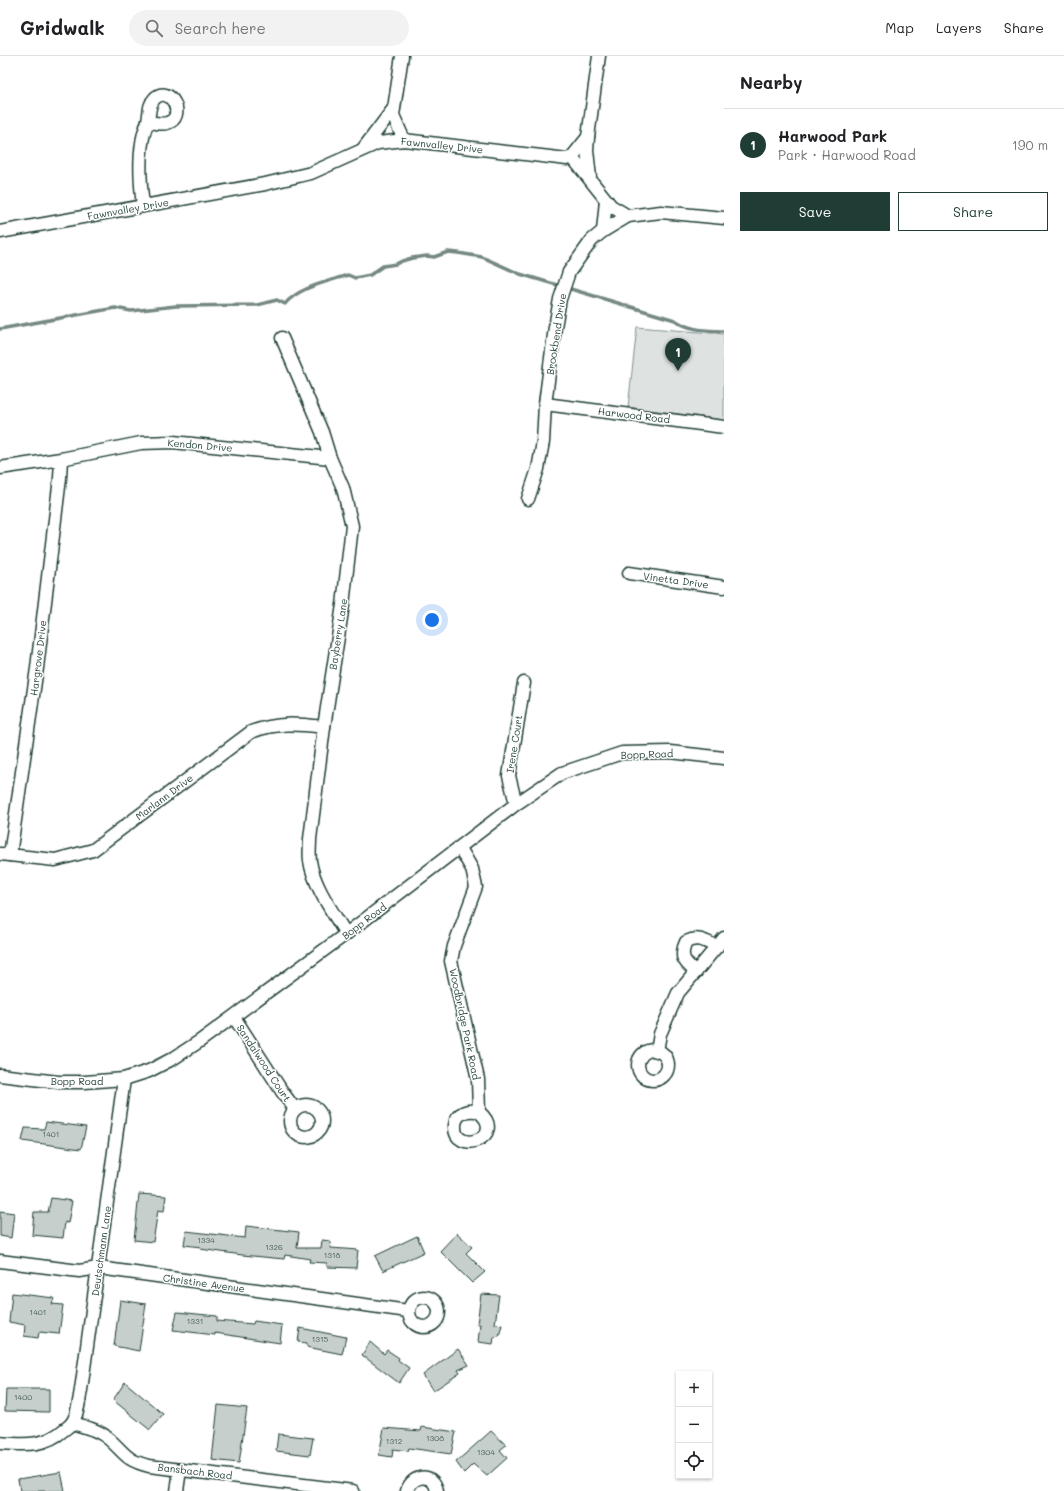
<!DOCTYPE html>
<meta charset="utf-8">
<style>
body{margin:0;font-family:Mali,sans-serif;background:#f2f2f2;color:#202124}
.controls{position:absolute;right:12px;bottom:12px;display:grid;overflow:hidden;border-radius:0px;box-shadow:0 1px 3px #0004}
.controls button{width:36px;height:36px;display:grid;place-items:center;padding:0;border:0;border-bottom:1px solid #e0e0e0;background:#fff;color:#202124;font:20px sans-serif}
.you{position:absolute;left:432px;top:564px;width:14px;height:14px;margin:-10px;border:3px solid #fff;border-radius:50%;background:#1a73e8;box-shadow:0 0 0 6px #1a73e833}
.badge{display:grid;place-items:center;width:26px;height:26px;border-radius:50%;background:#1f3d34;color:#fff;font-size:13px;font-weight:700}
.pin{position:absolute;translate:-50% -33px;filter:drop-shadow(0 1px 2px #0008)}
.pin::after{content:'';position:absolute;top:21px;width:14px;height:12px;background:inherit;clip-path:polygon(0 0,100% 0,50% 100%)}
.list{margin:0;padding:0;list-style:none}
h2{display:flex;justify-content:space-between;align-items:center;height:52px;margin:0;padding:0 16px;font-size:17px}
h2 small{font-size:13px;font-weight:400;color:#757577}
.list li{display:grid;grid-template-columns:26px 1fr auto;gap:12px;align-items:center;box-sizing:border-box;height:72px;padding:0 16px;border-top:1px solid #e0e0e0}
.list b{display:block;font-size:15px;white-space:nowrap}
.list p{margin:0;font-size:13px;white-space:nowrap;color:#757577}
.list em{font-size:13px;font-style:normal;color:#757577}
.actions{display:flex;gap:8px;padding:12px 16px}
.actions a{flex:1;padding:9px 0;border:1px solid #1f3d34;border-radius:0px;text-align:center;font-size:14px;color:#1f3d34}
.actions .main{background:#1f3d34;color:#fff}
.icon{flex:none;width:22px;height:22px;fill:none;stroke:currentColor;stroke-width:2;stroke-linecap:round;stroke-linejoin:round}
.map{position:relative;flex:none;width:724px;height:1435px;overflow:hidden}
header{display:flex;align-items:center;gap:24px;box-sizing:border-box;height:56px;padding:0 20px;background:#fff;border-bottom:1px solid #e0e0e0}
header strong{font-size:19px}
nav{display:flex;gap:22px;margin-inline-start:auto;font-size:14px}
.search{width:280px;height:36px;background:#f2f2f2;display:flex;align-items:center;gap:10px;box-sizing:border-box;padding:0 14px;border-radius:22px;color:#757577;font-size:15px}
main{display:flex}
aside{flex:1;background:#fff}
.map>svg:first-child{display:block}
.green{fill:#dee3e2;stroke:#7e908b}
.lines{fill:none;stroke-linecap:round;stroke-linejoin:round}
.stream{stroke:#758883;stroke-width:3.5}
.building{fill:#c7cfcc;stroke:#1f3d34}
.minor-casing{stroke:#1f3d34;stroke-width:15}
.minor{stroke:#fff;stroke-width:12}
.labels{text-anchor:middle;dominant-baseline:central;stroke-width:3;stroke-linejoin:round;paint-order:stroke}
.number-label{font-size:8px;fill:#49625a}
.street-label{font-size:10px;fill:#1f3d34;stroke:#fff}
</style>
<header>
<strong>Gridwalk</strong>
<div class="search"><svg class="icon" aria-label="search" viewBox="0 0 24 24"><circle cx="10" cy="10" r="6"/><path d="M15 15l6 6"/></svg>Search here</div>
<nav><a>Map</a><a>Layers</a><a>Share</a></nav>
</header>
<main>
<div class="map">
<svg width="724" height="1435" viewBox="0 0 724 1435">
<rect width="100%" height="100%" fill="#fff"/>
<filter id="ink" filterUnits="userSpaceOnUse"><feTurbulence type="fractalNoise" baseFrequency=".025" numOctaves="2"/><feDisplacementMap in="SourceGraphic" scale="8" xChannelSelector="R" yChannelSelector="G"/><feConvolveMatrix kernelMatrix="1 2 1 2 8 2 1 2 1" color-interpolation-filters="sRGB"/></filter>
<g filter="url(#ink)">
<!-- green -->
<path class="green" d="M637 271 724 278V364L628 351Z"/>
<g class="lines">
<!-- stream -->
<path class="stream" d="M0 273 115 252 131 255 176 250 257 249 277 244 285 248C299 231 327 226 348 219L355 222 370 219 383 210 396 208 402 205 412 202 427 200 434 201 448 196 458 197 482 201 520 218 675 264C690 275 707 274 724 275"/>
</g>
<!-- building -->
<g class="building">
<path d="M46 1066 86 1071 81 1093 22 1085 25 1072 44 1073Z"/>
<path d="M139 1138 166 1140 164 1155 158 1154 153 1186 134 1184Z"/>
<path d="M51 1142 72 1145 68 1167 65 1166 63 1182 32 1179 34 1156H48Z"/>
<path d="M0 1155 14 1157 11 1182 0 1180Z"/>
<path d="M246 1170 299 1176 297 1192H321L322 1184 330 1185 331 1192 358 1194 356 1212 327 1211V1207L309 1206 310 1203 285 1199 284 1203 242 1199 200 1193 201 1191 184 1189 186 1175 245 1182Z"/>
<path d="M457 1177 472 1191 466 1197 485 1216 472 1227 440 1195Z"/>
<path d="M417 1180 424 1196 383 1215 375 1200Z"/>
<path d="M12 1237 54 1242 52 1248 63 1249 59 1278 39 1276 38 1282 24 1280 25 1269 9 1266Z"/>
<path d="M481 1238 499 1239 495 1268 502 1269 499 1280 494 1281 493 1288 478 1286 480 1268H477Z"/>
<path d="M120 1244 146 1248 139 1295 114 1290Z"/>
<path d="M177 1256 217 1260V1265L253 1268 254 1265 282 1269 280 1287 215 1277V1279L173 1274Z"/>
<path d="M300 1272 346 1281 342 1298 307 1291V1287L298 1286Z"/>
<path d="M370 1286 384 1298 387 1294 399 1302 398 1304 409 1312 399 1327 362 1299Z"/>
<path d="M458 1293 469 1309 458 1314 460 1317 433 1335 423 1319Z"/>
<path d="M125 1326 163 1358 150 1374 113 1344Z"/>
<path d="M6 1333H49V1356L5 1355Z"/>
<path d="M218 1349 247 1352 239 1407 212 1404Z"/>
<path d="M422 1371 456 1376 451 1398 409 1392 408 1395 393 1393 392 1401 379 1399 384 1372 421 1375Z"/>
<path d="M491 1375 506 1389 500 1394 507 1402 487 1420 473 1408 464 1417 456 1406Z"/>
<path d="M278 1378 313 1382 310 1399 276 1395Z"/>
<path d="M61 1416 65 1435H20L18 1423Z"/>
</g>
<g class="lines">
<defs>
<g id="minor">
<path d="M402 0 393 59 404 84"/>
<path d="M588 81 587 94 590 122"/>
<path d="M363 93 394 52"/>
<path d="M572 101 588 81 599 0"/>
<path d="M143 150C140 126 138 100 144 77 145 73 147 69 148 65 150 57 148 49 155 42 171 28 187 62 167 67 161 69 154 66 148 66"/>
<path d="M603 175 606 144"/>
<path d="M0 176 265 128 311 117 378 87 404 84 567 103 572 101 611 150 628 160 661 156 724 162"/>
<path d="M282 282 322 376 330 402 343 432 352 470 343 549 324 671 310 783C310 790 309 798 310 805 314 831 333 856 346 878"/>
<path d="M545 348 724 371"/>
<path d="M0 412 61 403 141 387 173 386 330 402"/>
<path d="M528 443 538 413 543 386 545 348 555 271 560 243 569 216 592 184 603 175 628 160"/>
<path d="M629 517 724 531"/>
<path d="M516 748 509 720 524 627"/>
<path d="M460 792 472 813 476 831 454 890 451 905 478 1023 479 1056C509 1081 453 1101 455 1069 456 1056 469 1053 479 1056"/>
<path d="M0 798 55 804 93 794 251 676C278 666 297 668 324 671"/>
<path d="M10 799 37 612 60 422 61 403"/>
<path d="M696 916C684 906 679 901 686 886 699 880 705 885 717 891"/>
<path d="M234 961 283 1037 295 1053"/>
<circle cx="653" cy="1009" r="15"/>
<path d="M657 995 660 978 678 937 724 882"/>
<path d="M0 1019 58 1026H85L124 1023 149 1015 174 1002 200 985 346 878 516 748 562 717 622 697 670 696 724 702"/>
<circle cx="306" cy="1065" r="16"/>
<path d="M0 1205 79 1215 99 1212 408 1255"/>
<circle cx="424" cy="1256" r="15"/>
<path d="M72 1367C85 1371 99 1374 109 1383 126 1398 125 1404 149 1410L353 1435"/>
<path d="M0 1387C25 1389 45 1391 65 1373 67 1372 70 1369 72 1367 78 1359 79 1344 81 1334L124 1023"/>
<path d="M177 1435 180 1414"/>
<path d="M407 1435C412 1418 434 1416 437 1435"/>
</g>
</defs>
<!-- minor casing -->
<use href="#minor" class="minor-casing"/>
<!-- minor -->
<use href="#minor" class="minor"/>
</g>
</g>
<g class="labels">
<!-- number labels -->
<g class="number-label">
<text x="51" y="1078">1401</text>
<text x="206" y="1184">1334</text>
<text x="274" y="1191">1326</text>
<text x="332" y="1199">1318</text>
<text x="38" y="1256">1401</text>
<text x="195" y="1265">1331</text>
<text x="320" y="1283">1315</text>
<text x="23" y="1341">1400</text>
<text x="435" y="1382">1308</text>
<text x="394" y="1385">1312</text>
<text x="486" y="1396">1304</text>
</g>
<!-- street labels -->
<g class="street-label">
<text transform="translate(442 89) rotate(6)">Fawnvalley Drive</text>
<text transform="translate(128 153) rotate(-10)">Fawnvalley Drive</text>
<text transform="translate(556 278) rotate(-81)">Brookbend Drive</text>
<text transform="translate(634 359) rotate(7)">Harwood Road</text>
<text transform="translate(200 389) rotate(5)">Kendon Drive</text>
<text transform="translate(676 524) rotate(8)">Vinetta Drive</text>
<text transform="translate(338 578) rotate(-81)">Bayberry Lane</text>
<text transform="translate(38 602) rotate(-83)">Hargrove Drive</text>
<text transform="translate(514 688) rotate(-81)">Irene Court</text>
<text transform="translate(647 698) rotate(-2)">Bopp Road</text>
<text transform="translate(164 741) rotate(-37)">Marlann Drive</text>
<text transform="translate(364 865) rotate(-37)">Bopp Road</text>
<text transform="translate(465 968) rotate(78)">Woodbridge Park Road</text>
<text transform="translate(264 1007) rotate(57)">Sandalwood Court</text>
<text x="77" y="1025">Bopp Road</text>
<text transform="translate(101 1195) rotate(-82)">Deutschmann Lane</text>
<text transform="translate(204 1227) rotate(8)">Christine Avenue</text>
<text transform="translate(195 1415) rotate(7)">Bansbach Road</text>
</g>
</g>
</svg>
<div class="controls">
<button>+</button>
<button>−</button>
<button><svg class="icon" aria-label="locate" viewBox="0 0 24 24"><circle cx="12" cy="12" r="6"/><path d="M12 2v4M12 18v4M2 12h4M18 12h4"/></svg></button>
</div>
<div class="you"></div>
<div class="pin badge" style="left:678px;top:315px">1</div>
</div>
<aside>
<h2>Nearby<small></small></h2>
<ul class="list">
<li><span class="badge">1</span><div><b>Harwood Park</b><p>Park · Harwood Road</p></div><em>190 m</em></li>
</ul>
<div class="actions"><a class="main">Save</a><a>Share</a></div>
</aside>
</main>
